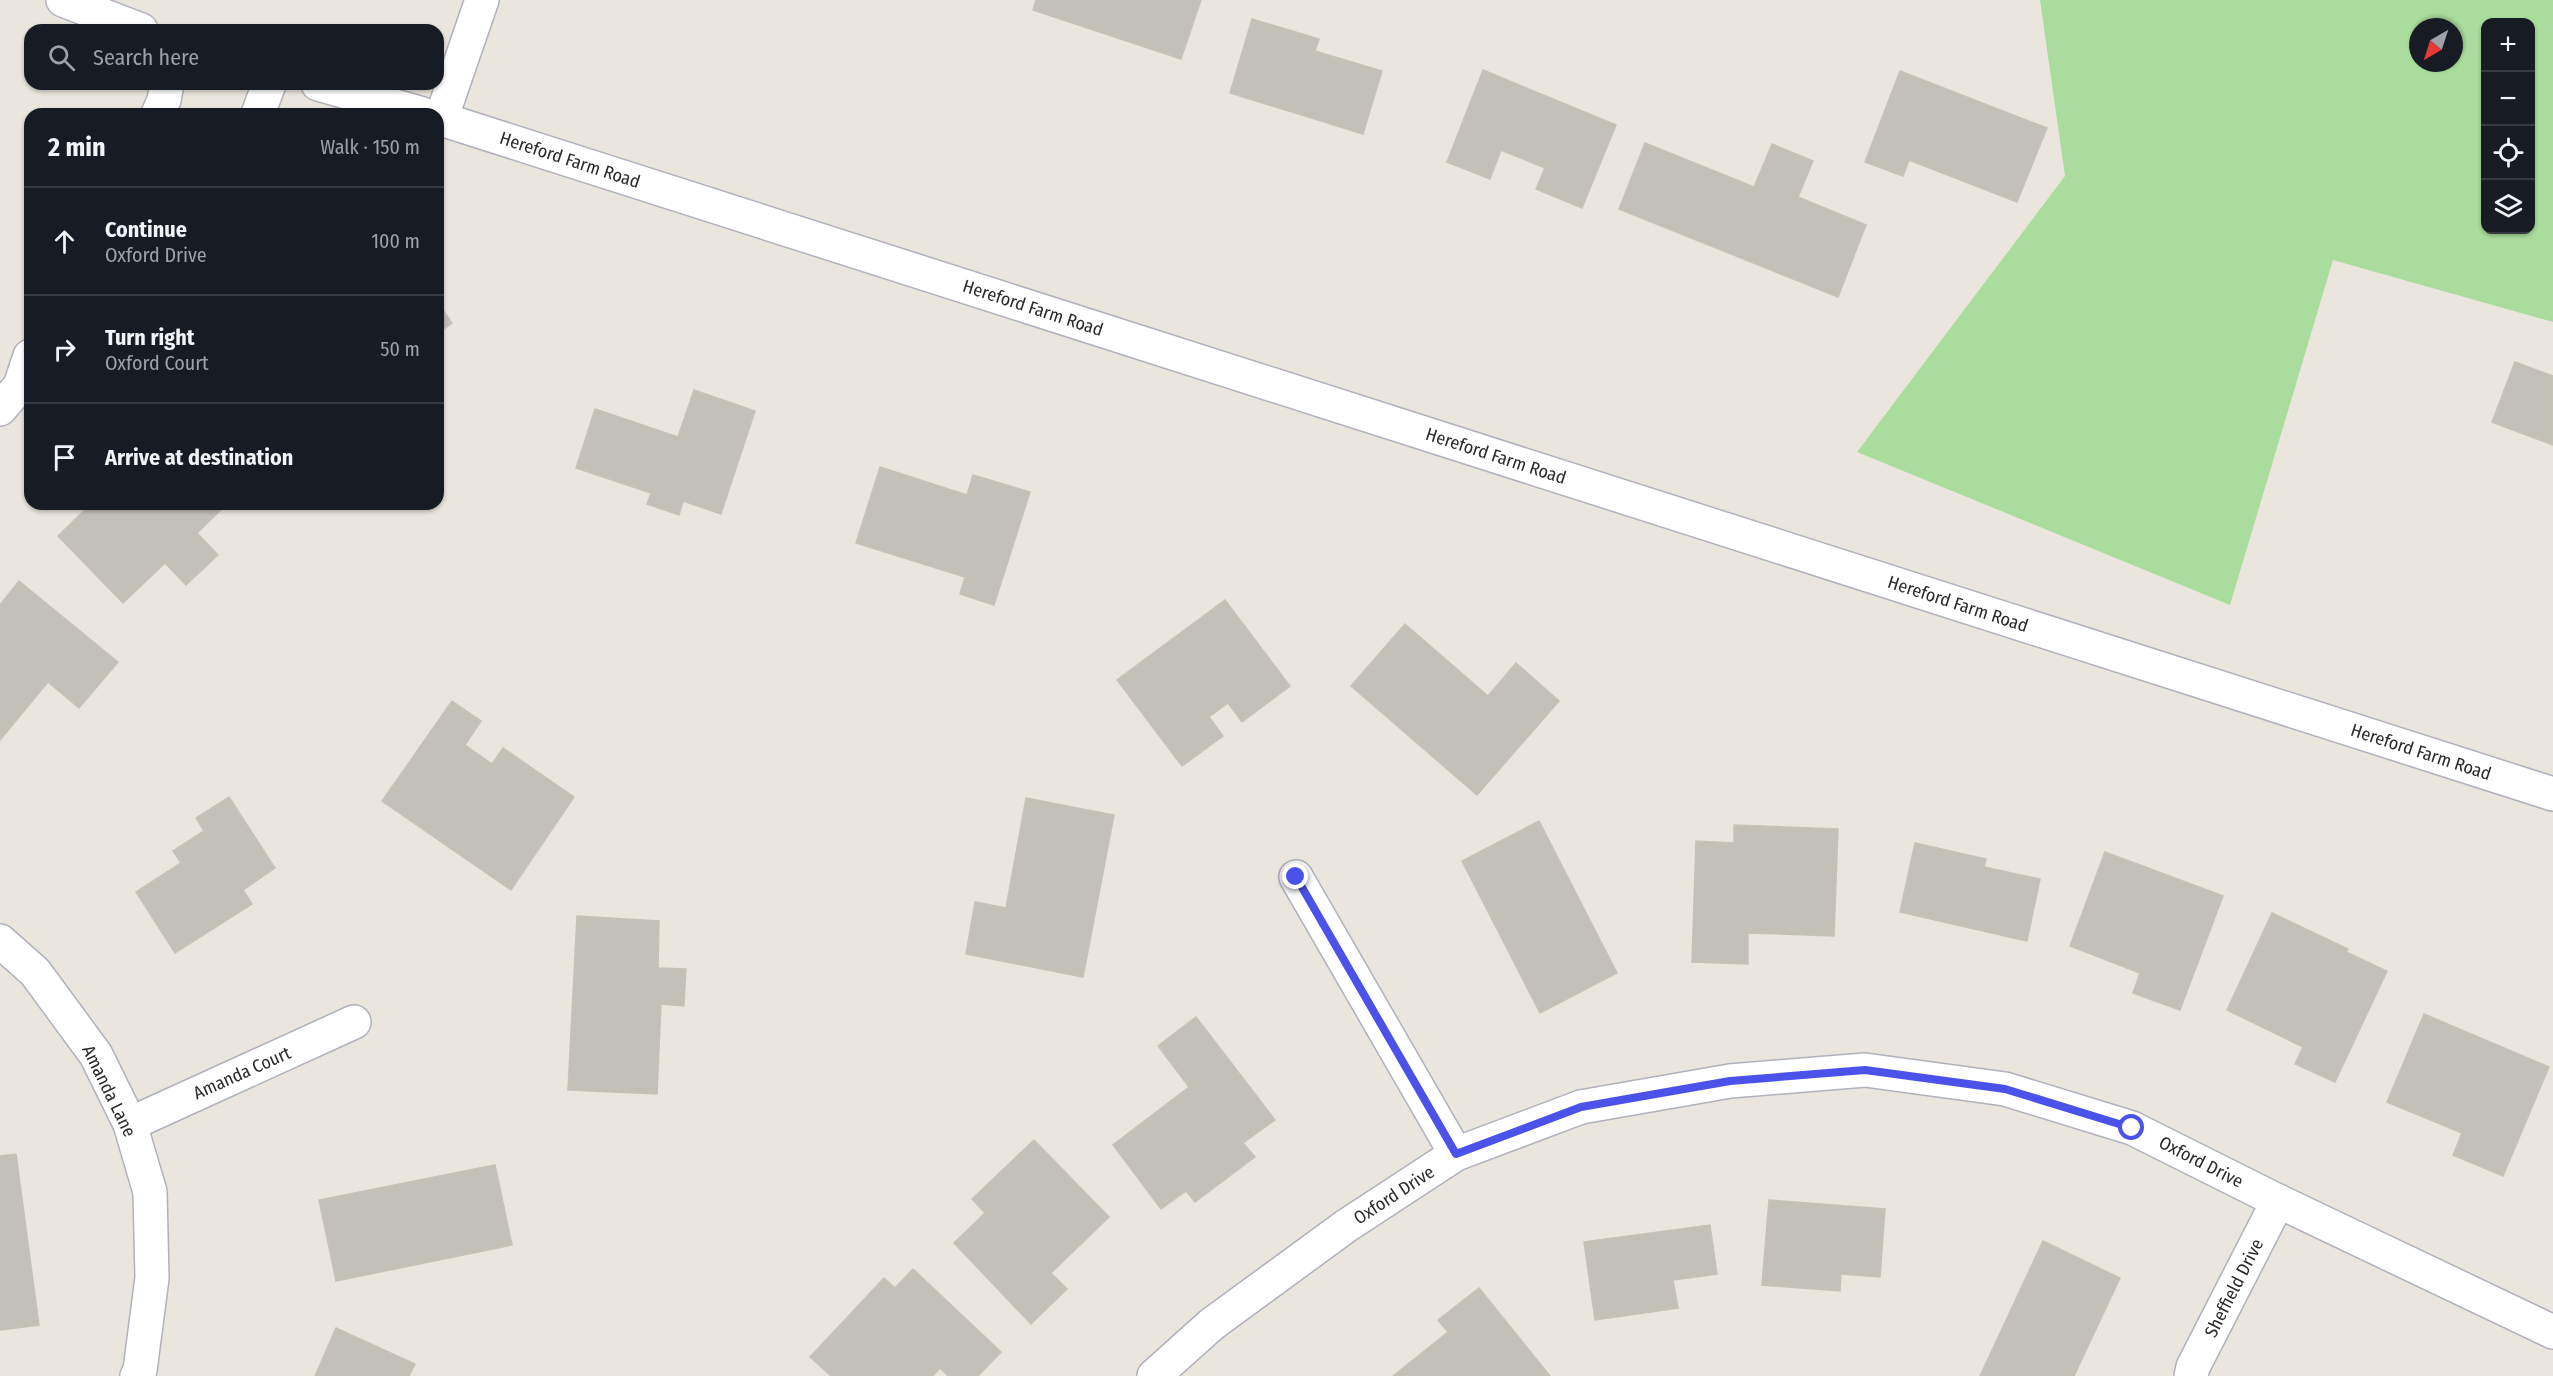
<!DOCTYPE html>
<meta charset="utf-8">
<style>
body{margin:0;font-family:"Fira Sans Condensed",sans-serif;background:#242831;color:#f1f3f6}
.controls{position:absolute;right:18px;top:18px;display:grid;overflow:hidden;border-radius:12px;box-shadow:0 2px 4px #0004}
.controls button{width:54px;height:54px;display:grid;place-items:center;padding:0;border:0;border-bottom:2px solid #363941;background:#171b24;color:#f1f3f6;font:30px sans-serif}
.compass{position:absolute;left:2409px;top:18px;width:54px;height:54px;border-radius:50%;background:#171b24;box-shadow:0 2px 4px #0004;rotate:219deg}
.stop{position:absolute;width:18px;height:18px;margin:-14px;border:4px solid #4a52ea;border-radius:50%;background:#fff}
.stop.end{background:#4a52ea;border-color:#fff;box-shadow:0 2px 6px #0008}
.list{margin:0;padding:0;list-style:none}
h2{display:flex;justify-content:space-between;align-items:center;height:78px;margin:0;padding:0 24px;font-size:26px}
h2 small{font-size:20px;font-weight:400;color:#9ea1a6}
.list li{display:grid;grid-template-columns:39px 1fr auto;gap:18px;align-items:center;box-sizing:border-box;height:108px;padding:0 24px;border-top:2px solid #363941}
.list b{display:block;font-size:22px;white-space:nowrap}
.list p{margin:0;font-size:20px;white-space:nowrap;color:#9ea1a6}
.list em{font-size:20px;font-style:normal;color:#9ea1a6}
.icon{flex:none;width:33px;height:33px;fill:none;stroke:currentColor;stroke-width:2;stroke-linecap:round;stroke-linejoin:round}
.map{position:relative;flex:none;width:2553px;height:1376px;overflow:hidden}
.search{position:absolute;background:#171b24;box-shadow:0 2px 4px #0004;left:24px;top:24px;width:420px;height:66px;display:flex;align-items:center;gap:15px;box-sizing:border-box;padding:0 21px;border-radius:18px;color:#9ea1a6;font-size:22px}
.panel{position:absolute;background:#171b24;box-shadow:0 2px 4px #0004;left:24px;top:108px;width:420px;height:402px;border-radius:18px}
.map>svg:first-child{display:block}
.green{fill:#aadd9d;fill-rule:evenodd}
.building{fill:#c3c0b8;stroke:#c6c2b6;stroke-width:1.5}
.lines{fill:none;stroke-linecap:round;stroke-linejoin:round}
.minor-casing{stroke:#b0b1bc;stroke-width:36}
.tertiary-casing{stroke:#b0b1bc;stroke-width:36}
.minor{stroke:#fff;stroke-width:33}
.tertiary{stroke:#fff;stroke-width:33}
.route{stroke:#4a52ea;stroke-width:8}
.labels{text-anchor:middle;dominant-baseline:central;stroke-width:4.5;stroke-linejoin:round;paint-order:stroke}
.street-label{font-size:18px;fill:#2a2a2a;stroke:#fff}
</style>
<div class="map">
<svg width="2553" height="1376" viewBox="0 0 2553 1376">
<rect width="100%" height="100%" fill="#eae6dd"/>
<!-- green -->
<path class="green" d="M2040 0H2553V322L2333 260 2230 605 1857 452 2065 176ZM2486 22H2530V230H2486ZM2418 27H2454V63H2418Z"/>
<!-- building -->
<g class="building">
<path d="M1036 0H1201L1181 59 1033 10Z"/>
<path d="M1252 19 1319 39 1315 51 1382 71 1363 134 1230 93Z"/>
<path d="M1483 70 1616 125 1582 208 1536 189 1545 168 1501 150 1490 179 1447 162Z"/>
<path d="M1900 71 2047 128 2017 202 1909 160 1903 176 1865 162Z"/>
<path d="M1645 143 1754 187 1772 144 1813 161 1798 197 1866 225 1838 297 1619 209Z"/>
<path d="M438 303 452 323 438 333Z"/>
<path d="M2515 362 2553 376V445L2492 422Z"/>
<path d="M694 390 755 411 721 514 683 501 679 515 647 504 651 493 576 468 595 409 678 437Z"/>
<path d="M880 467 967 495 973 475 1030 492 994 605 960 594 965 577 856 543Z"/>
<path d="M91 504H227L197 533 218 555 186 585 165 563 123 603 58 536Z"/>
<path d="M19 581 118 662 79 708 48 682 0 740V605Z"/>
<path d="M1225 600 1290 686 1242 722 1228 703 1209 717 1223 736 1182 766 1117 680Z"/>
<path d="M1405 624 1488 696 1516 663 1559 701 1477 795 1351 686Z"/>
<path d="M452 701 481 721 465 745 492 764 503 748 574 797 511 890 382 801Z"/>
<path d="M229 797 275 868 243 890 252 904 175 953 136 892 181 863 173 851 204 831 196 818Z"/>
<path d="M1026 798 1114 815 1083 977 966 954 975 902 1006 908Z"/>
<path d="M1539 821 1617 973 1540 1013 1462 861Z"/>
<path d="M1734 825 1838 829 1834 936 1748 933V964L1692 962 1696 841 1734 843Z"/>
<path d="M1915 843 1986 859 1984 867 2040 879 2027 941 1900 912Z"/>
<path d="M2105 852 2223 896 2180 1010 2133 993 2140 973 2070 946Z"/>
<path d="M2272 913 2348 949 2346 952 2387 971 2335 1082 2295 1064 2303 1047 2227 1010Z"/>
<path d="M577 916 659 921 658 968 686 969 684 1006 661 1004 657 1094 568 1090Z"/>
<path d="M2424 1014 2549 1067 2503 1176 2453 1155 2462 1133 2387 1102Z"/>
<path d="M1196 1017 1275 1120 1243 1143 1255 1157 1195 1202 1186 1191 1161 1209 1113 1145 1189 1087 1158 1046Z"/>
<path d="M1034 1140 1109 1217 1051 1273 1067 1289 1031 1324 954 1243 985 1213 972 1199Z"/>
<path d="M16 1154 39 1325 0 1330V1156Z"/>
<path d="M495 1165 512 1245 336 1281 319 1200Z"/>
<path d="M1769 1200 1885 1209 1880 1277 1841 1274 1840 1291 1762 1285Z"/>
<path d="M1710 1225 1717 1274 1673 1280 1678 1308 1595 1320 1584 1242Z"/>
<path d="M2043 1241 2120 1278 2074 1376H1980Z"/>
<path d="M913 1269 1001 1352 978 1376H948L940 1368 933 1376H831L810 1357 884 1278 895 1288Z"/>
<path d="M1479 1288 1550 1376H1393L1448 1332 1438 1320Z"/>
<path d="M336 1328 415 1364 409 1376H315Z"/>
</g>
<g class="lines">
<defs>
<g id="minor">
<path d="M158 114 164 100 167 84"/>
<path d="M258 114 269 84"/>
<path d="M441 119 482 0"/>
<path d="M0 409 20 386 30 356"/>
<path d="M1296 877 1456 1154"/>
<path d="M0 941 35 972 96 1055 130 1124 150 1192 152 1278 140 1370 137 1376"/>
<path d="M130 1124 354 1022"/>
<path d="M1154 1376 1212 1324 1346 1226 1456 1154 1581 1107 1730 1081 1865 1070 2005 1089 2132 1128 2278 1201 2553 1332"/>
<path d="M2191 1376 2193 1367 2278 1201"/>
</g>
<g id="tertiary">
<path d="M63 0 141 30"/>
<path d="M318 84 423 114"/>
<path d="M438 118 2553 794"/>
</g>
</defs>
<!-- minor casing -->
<use href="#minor" class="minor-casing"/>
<!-- tertiary casing -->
<use href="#tertiary" class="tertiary-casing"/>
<!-- minor -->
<use href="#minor" class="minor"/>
<!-- tertiary -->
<use href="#tertiary" class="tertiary"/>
</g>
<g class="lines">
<!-- route -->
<path class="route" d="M1296 877 1456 1154 1581 1107 1730 1081 1865 1070 2005 1089 2132 1128"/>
</g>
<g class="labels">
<!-- street labels -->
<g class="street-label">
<text transform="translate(570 160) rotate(18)">Hereford Farm Road</text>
<text transform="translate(1033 308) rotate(18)">Hereford Farm Road</text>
<text transform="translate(1496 456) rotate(18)">Hereford Farm Road</text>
<text transform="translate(1958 604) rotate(18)">Hereford Farm Road</text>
<text transform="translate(2421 752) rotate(18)">Hereford Farm Road</text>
<text transform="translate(242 1073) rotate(-24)">Amanda Court</text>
<text transform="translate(109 1091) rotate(64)">Amanda Lane</text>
<text transform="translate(2201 1162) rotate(27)">Oxford Drive</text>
<text transform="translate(1394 1195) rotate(-33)">Oxford Drive</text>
<text transform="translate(2234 1288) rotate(-63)">Sheffield Drive</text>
</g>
</g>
</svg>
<div class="controls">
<button>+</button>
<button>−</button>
<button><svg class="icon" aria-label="locate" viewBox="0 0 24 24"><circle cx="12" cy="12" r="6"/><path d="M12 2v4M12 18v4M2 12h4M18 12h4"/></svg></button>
<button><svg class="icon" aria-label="layers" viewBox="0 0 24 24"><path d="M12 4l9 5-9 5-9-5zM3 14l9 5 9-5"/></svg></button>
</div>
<svg class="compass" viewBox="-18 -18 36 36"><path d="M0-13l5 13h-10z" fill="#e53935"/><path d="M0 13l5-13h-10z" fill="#9ea1a6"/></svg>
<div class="stop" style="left:2132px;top:1128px"></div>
<div class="stop end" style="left:1296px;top:877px"></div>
<div class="search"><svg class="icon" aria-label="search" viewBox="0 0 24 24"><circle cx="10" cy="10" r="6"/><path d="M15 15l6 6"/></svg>Search here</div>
<section class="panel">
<h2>2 min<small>Walk · 150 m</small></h2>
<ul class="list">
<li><svg class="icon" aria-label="ahead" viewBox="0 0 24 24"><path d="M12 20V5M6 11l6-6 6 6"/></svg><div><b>Continue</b><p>Oxford Drive</p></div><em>100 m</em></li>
<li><svg class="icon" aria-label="right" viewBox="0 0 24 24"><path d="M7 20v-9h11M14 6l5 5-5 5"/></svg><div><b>Turn right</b><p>Oxford Court</p></div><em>50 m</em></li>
<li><svg class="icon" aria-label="arrive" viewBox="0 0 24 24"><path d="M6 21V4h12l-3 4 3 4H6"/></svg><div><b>Arrive at destination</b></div></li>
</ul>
</section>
</div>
